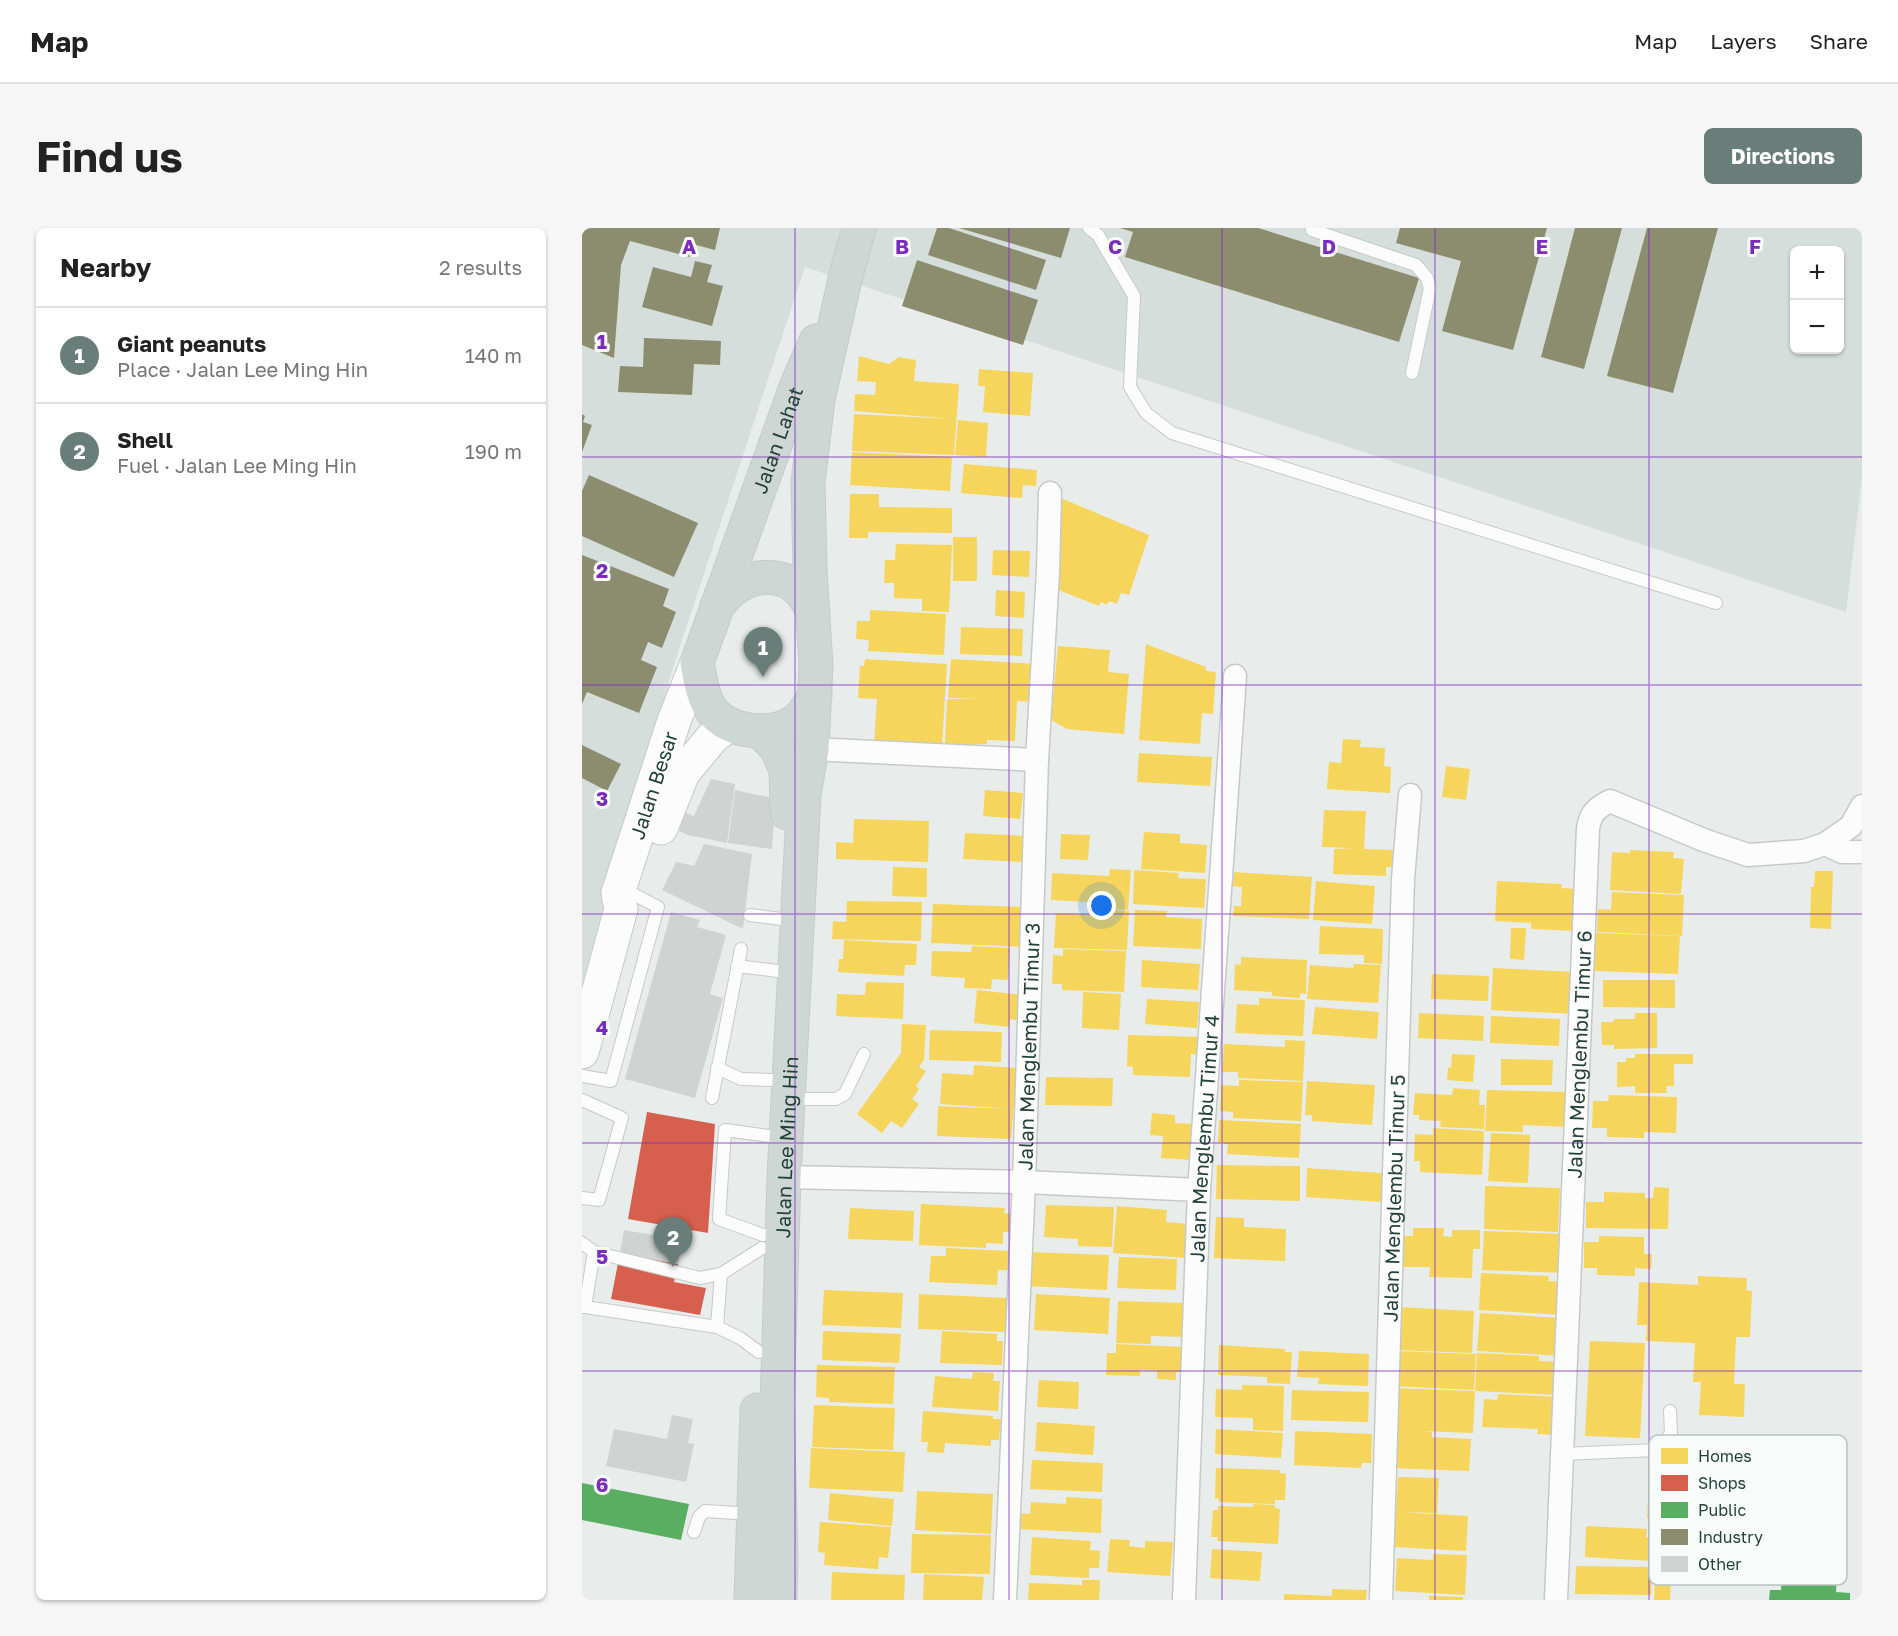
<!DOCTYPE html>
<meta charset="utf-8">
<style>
body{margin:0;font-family:"Golos Text",sans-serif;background:#f6f6f6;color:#222}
.controls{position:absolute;right:18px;top:18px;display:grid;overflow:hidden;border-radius:9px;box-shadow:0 2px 4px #0004}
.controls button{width:54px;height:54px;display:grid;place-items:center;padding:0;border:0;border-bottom:2px solid #e0e0e0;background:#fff;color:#222;font:30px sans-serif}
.you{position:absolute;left:520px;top:678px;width:21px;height:21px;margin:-15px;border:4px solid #fff;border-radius:50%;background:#1a73e8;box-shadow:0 0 0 9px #1a73e833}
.badge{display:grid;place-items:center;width:39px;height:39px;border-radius:50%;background:#697e78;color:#fff;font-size:20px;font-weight:700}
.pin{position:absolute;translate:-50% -50px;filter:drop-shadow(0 2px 3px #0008)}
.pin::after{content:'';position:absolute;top:32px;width:21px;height:18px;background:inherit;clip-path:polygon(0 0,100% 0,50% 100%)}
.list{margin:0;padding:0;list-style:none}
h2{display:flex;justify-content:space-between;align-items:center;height:78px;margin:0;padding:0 24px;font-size:26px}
h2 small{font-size:20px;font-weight:400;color:#767676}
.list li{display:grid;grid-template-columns:39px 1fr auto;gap:18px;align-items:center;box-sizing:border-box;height:96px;padding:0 24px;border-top:2px solid #e0e0e0}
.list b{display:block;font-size:22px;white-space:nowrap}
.list p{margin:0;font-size:20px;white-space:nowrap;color:#767676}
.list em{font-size:20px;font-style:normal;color:#767676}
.map{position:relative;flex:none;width:1280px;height:1372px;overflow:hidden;border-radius:9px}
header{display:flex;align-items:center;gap:36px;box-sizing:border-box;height:84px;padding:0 30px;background:#fff;border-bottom:2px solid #e0e0e0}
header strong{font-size:28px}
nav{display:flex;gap:33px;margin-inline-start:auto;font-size:21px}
.intro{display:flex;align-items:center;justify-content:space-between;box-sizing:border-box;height:144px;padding:0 36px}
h1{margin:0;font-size:42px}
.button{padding:15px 27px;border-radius:9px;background:#697e78;color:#fff;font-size:21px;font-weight:700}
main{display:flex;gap:36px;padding:0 36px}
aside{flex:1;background:#fff;border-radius:9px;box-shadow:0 2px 4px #0004}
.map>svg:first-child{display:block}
.built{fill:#d6dedb;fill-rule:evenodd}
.homes{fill:#f6d55c}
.shops{fill:#d6604d}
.public{fill:#5aae61}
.industry{fill:#8c8c6e}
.building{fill:#cfd4d2}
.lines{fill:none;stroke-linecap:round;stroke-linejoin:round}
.lane-casing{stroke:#c5cac8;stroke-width:14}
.street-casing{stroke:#c5cac8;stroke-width:25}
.secondary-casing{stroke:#c3cbc8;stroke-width:35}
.primary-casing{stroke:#c3ccc9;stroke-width:35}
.lane{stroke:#fcfcfc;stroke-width:12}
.street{stroke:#fcfcfc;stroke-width:22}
.secondary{stroke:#fcfcfc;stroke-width:33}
.primary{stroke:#cfd7d5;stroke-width:33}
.grid{fill:none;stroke:#7b2cbf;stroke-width:1.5;stroke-opacity:0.55}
.labels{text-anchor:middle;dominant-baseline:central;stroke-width:6;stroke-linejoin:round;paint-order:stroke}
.street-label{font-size:20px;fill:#24423a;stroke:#f7fbf9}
.key{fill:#f7fbf9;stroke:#b8c4c0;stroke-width:1.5}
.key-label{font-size:16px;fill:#24423a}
.grid-label{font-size:20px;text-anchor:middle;font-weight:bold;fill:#7b2cbf;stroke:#f7fbf9;stroke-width:6;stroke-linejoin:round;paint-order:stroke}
</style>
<header>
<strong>Map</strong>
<nav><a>Map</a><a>Layers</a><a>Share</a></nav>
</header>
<div class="intro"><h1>Find us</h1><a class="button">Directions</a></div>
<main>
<aside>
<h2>Nearby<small>2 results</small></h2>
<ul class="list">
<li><span class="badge">1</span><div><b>Giant peanuts</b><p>Place · Jalan Lee Ming Hin</p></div><em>140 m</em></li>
<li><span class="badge">2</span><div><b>Shell</b><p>Fuel · Jalan Lee Ming Hin</p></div><em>190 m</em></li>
</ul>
</aside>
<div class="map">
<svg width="1280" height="1372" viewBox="0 0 1280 1372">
<rect width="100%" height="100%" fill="#e8edeb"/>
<!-- built -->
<path class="built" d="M0 0H1280V250L1264 384 223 39 89 446 0 803ZM1212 22H1258V122H1212Z"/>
<!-- homes -->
<g class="homes">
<path d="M277 128 307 136 317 129 334 132 332 153 377 156 372 227 270 223 272 186 371 191 272 183 273 166 293 167 294 154 275 153Z"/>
<path d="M397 141 451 145 448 188 401 184 403 158H396Z"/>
<path d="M376 192 406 195 404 229 373 227Z"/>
<path d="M270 224 370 229 368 263 268 257Z"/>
<path d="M382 236 455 242 454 258 441 257 440 270 379 265Z"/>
<path d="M268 266H297V279L370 280V305L286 304V310H267Z"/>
<path d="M474 268 567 307 547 367 539 365 535 376 527 373 525 377 519 374 517 378 474 361Z"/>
<rect x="371" y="309" width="24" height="44"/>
<path d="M314 316 370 317 367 384 340 383V371L312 370V355H302L303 332H313Z"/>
<path d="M411 322 448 323 447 349 410 347Z"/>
<path d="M414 362 443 364 442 390 413 388Z"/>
<path d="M288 382 364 386 362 427 286 423 287 412 274 411 275 393H288Z"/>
<path d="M379 399 441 401 440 428 378 426Z"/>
<path d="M564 416 624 439V443L634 444 631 486 620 485 618 516 557 512Z"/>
<path d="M476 418 528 422 526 444 547 446 542 506 485 501 469 492Z"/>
<path d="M283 431 365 436 360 519 292 516 295 471 276 470 278 438H282Z"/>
<path d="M369 431 458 436 456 474 435 473 433 513 405 512V516H394L393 526 369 525 370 515H363L365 471H400L366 470Z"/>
<path d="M761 511 779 512 778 519 803 520 802 538 809 539 808 565 745 561 747 534 759 535Z"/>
<path d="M557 525 630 529 628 558 555 554Z"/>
<path d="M864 538 888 541 884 572 860 569Z"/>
<path d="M403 562 441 565 438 591 401 588Z"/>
<path d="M742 582 784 583 782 621 812 622V639H804V648L751 646 752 621 771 620 740 619Z"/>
<path d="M272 591 347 593 346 634 254 631V614L271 615Z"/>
<path d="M562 604 598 606V615L625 617 623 645 559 641Z"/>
<path d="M383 605 444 608 442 634 381 631Z"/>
<path d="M479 606 508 607 506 632 478 631Z"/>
<path d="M1048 622 1092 624 1091 630 1102 631 1099 666 1028 662 1030 624 1048 625Z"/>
<path d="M311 639 345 640V669L310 668Z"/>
<path d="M528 641 549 642 546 682 525 681V675L469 672 470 645 527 648Z"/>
<path d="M552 642 597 645 596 650 624 651 622 680 551 676Z"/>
<path d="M1233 643H1251L1249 701 1228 700 1229 659H1232Z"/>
<path d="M652 644 730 649 727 691 651 688 652 678H659L660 659 651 658Z"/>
<path d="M734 653 793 658 790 696 731 692Z"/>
<path d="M915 653 980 656 979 660 996 661 994 703 949 701V695L913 693Z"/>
<path d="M1030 664 1102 667 1100 708 1015 704 1016 681 1029 682Z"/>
<path d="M265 673 340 674 339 713 250 711 251 693 264 694Z"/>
<path d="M351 676 442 679 440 719 349 715Z"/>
<path d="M521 682 547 683 545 722 472 720 474 685 521 687Z"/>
<path d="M553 682 585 683 584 689 620 691 619 721 551 718Z"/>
<path d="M738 698 801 701 800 736 782 735V727L737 726Z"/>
<path d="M929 700H944L942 732 928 731Z"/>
<path d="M1014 705 1098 708 1096 746 1012 743Z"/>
<path d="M262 712 335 716 334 737H323L322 748 256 744 257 731H261Z"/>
<path d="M390 718 428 720 426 752 410 751 409 761 382 760 383 750 349 748 350 723 389 724Z"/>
<path d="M481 721 544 723 542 764 480 762V756H470L471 727 481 728Z"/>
<path d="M659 729 725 732 724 766 718 765V770L690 768V764L652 762 653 736 659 737Z"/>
<path d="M560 732 618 736 616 762 559 759Z"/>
<path d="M772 736 799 737 796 775 725 771 728 737 771 740Z"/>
<path d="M911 740 993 744 991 786 909 782Z"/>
<path d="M850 746 907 748 906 773 849 771Z"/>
<path d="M1021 752H1093V780L1021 779Z"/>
<path d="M284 754 322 755 321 791 254 788 255 766 283 767Z"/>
<path d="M395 762 440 767 438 793 428 791 427 799 392 795Z"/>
<path d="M501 764 539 766 537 802 500 800Z"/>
<path d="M677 770 723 772 721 808 653 805 655 776 677 777Z"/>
<path d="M565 771 617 774 615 800 563 796Z"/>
<path d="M733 779 797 784 795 811 730 806Z"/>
<path d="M837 785 902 788 901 813 836 810Z"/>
<path d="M1053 785H1075V820L1032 821V817H1020L1019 794H1031L1032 791H1053Z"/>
<path d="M909 788 978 791 977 818 908 815Z"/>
<path d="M320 796 344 797 342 832 337 839 344 843 334 858 337 861 330 871 337 876 320 900 309 893 300 905 275 886 319 825Z"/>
<path d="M348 802 420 804 419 834 347 832Z"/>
<path d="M546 807 623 809 622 827 609 826 608 849 551 847V839L545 838Z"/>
<path d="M703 812 723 813 721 853 656 850V844H640L642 816 703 819Z"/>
<path d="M870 826 893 827 891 854 865 852 866 839 869 840Z"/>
<path d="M1053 826H1111V836H1092V858H1084L1085 865H1053V858L1035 859V834H1044V830H1053Z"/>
<path d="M919 831 971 832 970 857H919Z"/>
<path d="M392 837 435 840 429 911 355 908 356 878 428 881 358 876 360 845 391 847Z"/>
<path d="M464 849 531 850 530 878 463 877Z"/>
<path d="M657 852 721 854 719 893 651 890V884L638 883 639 857 657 858Z"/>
<path d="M725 853 793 857 790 897 730 893V887H723Z"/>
<path d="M871 860 898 862 897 877H903L902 901 858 899 859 893 837 892V887H831L833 865 870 867Z"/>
<path d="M905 862 987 864 986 899 941 897V904L903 903Z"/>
<path d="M1027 867 1095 869 1094 905 1062 904V910L1025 909V900H1010L1011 873H1026Z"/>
<path d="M570 885 593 887V895L612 896 609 932 579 930 581 908 568 907Z"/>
<path d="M637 892 719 896 717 930 645 926 646 916 636 915Z"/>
<path d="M851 900 902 903 900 947 838 944V933H832L833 906 851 907Z"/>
<path d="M909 905 948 907 946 955 906 953Z"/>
<path d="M635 937 718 938V973L634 971Z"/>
<path d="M725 940 800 945 799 974 724 969Z"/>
<path d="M903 958 978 960 976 1004 902 1001Z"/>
<path d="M1072 959 1087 960 1086 1001 1004 1000V974H1022V964L1063 965V970H1071Z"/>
<path d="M339 976 423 980 422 985 430 986 429 1004H421V1016L404 1015V1020L337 1017Z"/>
<path d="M464 977 532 979 530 1019 496 1018V1011L462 1009Z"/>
<path d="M535 978 585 982 584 994 609 996 606 1030 531 1025Z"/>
<path d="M268 980 332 983 331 1013 266 1011Z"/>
<path d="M634 989 662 990V999L704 1001 703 1033 632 1030Z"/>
<path d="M831 1000H862L861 1008 870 1009V1002H898V1021H891L890 1050 847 1049 848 1039H816L817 1008H831Z"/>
<path d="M902 1003 983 1006 982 1045 900 1042Z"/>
<path d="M1017 1008 1062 1009V1026H1070L1069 1041 1053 1040V1048L1015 1047V1040H1002V1014H1017Z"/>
<path d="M364 1020 428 1023 427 1042H416L415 1057 347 1054 349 1028H364Z"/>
<path d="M446 1024 527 1027 525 1062 445 1058Z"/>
<path d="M537 1029 595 1031 594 1062 535 1060Z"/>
<path d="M899 1045 967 1048 966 1053 982 1054 980 1087 897 1082Z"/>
<path d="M1116 1048 1165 1050 1164 1062 1170 1063 1168 1109H1154L1152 1156H1163L1162 1189 1117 1187 1119 1154H1111L1113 1115 1064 1113 1065 1097H1055L1057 1054 1116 1057Z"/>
<path d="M242 1062 321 1065 319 1100 240 1097Z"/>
<path d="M337 1066 426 1070 424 1104 336 1101Z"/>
<path d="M454 1066 528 1070 526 1106 452 1102Z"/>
<path d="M536 1073 606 1075 605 1109 569 1108V1116L534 1115Z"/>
<path d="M815 1079 892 1083 890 1125 813 1122Z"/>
<path d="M898 1085 981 1090 979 1128 895 1123Z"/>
<path d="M241 1103 319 1106 317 1135 240 1132Z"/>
<path d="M360 1103 415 1106V1113H421L420 1137 358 1135Z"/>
<path d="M1008 1113 1063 1115 1058 1210 1003 1208Z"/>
<path d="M534 1116 603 1119 601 1144H594V1152L575 1151V1143L558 1142V1148L524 1147 525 1125H534Z"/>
<path d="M637 1117 703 1121V1124H710L708 1156 685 1155V1149L636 1147Z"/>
<path d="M717 1123 787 1126 786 1158 736 1156 737 1150 715 1149Z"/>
<path d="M813 1123 894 1126 892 1162 811 1158Z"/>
<path d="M895 1125 957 1128V1133L979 1134 977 1167 893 1163Z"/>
<path d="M235 1137 313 1139 311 1176 247 1174V1170L234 1169Z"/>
<path d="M391 1144 412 1145 411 1153H418L416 1183 350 1179 353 1148 390 1151Z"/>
<path d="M457 1152 497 1154 496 1181 455 1179Z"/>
<path d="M660 1157 702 1158 701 1203 671 1202V1190L633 1189 634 1161 660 1162Z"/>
<path d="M812 1160 893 1163 891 1205 841 1203 850 1204V1209L889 1211 887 1243 809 1240Z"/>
<path d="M710 1162 787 1164 786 1194 709 1192Z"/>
<path d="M916 1166 978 1169 976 1207 955 1206 956 1201 900 1199 902 1171 915 1172Z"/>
<path d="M232 1177 313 1180 311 1222 230 1219Z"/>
<path d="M341 1183 411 1188V1191H419L417 1212H409V1218L363 1215 362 1225 345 1224 346 1214H339Z"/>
<path d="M455 1194 513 1198 511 1227 453 1223Z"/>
<path d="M634 1201 701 1205 699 1230 633 1226Z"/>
<path d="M713 1203 790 1206 789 1235H780L779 1240 712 1237Z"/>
<path d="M229 1220 323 1224 321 1264 227 1260Z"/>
<path d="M450 1232 521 1235 520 1264 448 1261Z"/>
<path d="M634 1240 698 1242V1245L704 1246 703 1272H693V1276L637 1274V1271L633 1270Z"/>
<path d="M816 1249 857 1250 855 1285 819 1284 886 1288 884 1323 812 1319Z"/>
<path d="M1067 1255 1160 1259 1158 1294 1065 1290Z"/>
<path d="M335 1263 411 1266 409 1306 333 1302Z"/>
<path d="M248 1265 312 1271 310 1298 246 1292Z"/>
<path d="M484 1269 520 1271 519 1305 435 1301 436 1285 448 1286 449 1274 484 1276Z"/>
<path d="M671 1276 693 1277V1280L698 1281 696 1316 635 1313 636 1309H629L631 1282H636V1278L671 1279Z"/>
<path d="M238 1294 309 1299 306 1330 297 1329 296 1341 242 1337 243 1325 236 1324Z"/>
<path d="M1004 1298 1065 1301 1064 1309H1072L1071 1333 1003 1329Z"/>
<path d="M330 1306 409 1307 408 1346 329 1345Z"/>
<path d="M450 1309 509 1313 508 1322 518 1323 517 1340H507V1350L448 1347Z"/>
<path d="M528 1311 548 1312 547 1318 563 1320V1313L591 1314 588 1348 525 1344Z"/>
<path d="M630 1321 680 1324 678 1353 628 1350Z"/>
<path d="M851 1326 885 1327 883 1367 813 1363 815 1330 851 1332Z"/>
<path d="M1074 1327 1090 1328 1088 1372H1072Z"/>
<path d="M994 1338 1070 1339 1069 1367 993 1366Z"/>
<path d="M250 1344 323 1347 322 1372H249Z"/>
<path d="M342 1346 402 1349 400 1372H341Z"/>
<path d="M500 1352H518L517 1372H446L447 1355 500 1357Z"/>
<path d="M750 1361 785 1362 784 1372H702V1366L750 1368Z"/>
<path d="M847 1368 881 1369V1372H847Z"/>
</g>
<!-- shops -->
<g class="shops">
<path d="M65 884 133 896 126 1005 46 991Z"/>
<path d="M38 1025 96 1036 92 1054 124 1060 118 1087 29 1071Z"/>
</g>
<!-- public -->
<g class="public">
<path d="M0 1255 107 1276 99 1312 0 1292Z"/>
<path d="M1200 1343 1255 1346 1254 1364 1268 1365V1372H1187L1188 1362H1199Z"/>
</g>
<!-- industry -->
<g class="industry">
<path d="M0 0H138L133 22 114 17 108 29 48 13 39 37 32 130 0 117Z"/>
<path d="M355 0H367L464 32 454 62 346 27Z"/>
<path d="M377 0H488L479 30Z"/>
<path d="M538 0H676L837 50 817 114 543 29 551 4Z"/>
<path d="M818 0H965L931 122 860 103 879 33 814 15Z"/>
<path d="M993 0H1040L1002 141 959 129Z"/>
<path d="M1065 0H1136L1091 165 1025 148Z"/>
<path d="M335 32 456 72 441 117 320 78Z"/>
<path d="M113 33 130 37 125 54 141 58 130 98 60 79 71 39 109 49Z"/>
<path d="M62 110 139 113 138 137 112 136 110 167 36 164 38 138 61 139Z"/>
<path d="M0 186 3 188 1 194 10 197 0 224Z"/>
<path d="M7 247 116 295 92 349 0 308V263Z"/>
<path d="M0 327 87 361 81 378 94 384 80 420 66 414 59 432 75 439 57 485 5 464 0 476Z"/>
<path d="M0 517 39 536 25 563 0 550Z"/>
</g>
<!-- building -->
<g class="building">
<path d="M129 551 153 556 145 615 106 607 97 603 102 584 112 588Z"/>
<path d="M153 562 186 569 193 577 190 621 146 615Z"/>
<path d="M122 616 170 626 161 701 80 662 94 634 112 638Z"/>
<path d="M89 684 118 692 115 699 144 707 128 766 141 770 113 870 43 851Z"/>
<path d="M42 1002 100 1012 96 1036 38 1025Z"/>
<path d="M90 1187 111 1191 106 1215 112 1216 104 1254 24 1238 32 1201 85 1211Z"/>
</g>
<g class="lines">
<defs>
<g id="lane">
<path d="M507 0 516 7 552 68 548 159 564 185 590 205 1134 375"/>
<path d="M730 2 834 37 845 50 848 60 830 145"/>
<path d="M168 687 199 691"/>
<path d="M155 738 196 743"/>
<path d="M135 840 159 851 190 852"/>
<path d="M0 848 29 853 76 679 53 667"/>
<path d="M130 870 159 721"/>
<path d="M207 871H254L263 866 282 826"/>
<path d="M0 872 40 890 17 972 0 970"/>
<path d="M181 1007 137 991 143 902 187 908"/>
<path d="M0 1015 12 1024 3 1079H0"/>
<path d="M12 1024 118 1050 139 1046 180 1020"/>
<path d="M3 1079 135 1099 158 1110 177 1124"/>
<path d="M135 1099 139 1046"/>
<path d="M980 1226 1074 1222 1089 1206 1088 1183"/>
<path d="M112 1304 117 1289 123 1283 170 1286"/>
</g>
<g id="street">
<path d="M230 521 455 532"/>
<path d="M1243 616 1260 624H1280"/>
<path d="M202 949 442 954 617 962"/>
<path id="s1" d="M423 1372 442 954 455 532 466 343 468 265"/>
<path id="s2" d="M602 1372 617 962 653 448"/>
<path id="s3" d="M799 1372 821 651 828 567"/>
<path id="s4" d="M974 1372 1006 601C1008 586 1014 580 1028 573L1124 613 1166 627 1222 623 1243 616 1269 598 1280 578"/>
</g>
<g id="secondary">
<path d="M79 600 101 545 130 510 146 497"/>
<path id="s5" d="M0 824 39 681 36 665 92 493 115 435"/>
</g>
<g id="primary">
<path d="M135 378C141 372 146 365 152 361 173 345 204 344 221 367 225 372 228 378 231 383"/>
<path id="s6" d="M233 468C227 476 221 488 213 493 190 509 149 505 131 484 121 471 118 451 115 435L214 159 234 113"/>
<path d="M178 503 195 521 204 542 205 585"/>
<path d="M169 1372 175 1182"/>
<path id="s7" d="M198 1372 199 1331 195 1177 202 949 222 566 230 521 234 437 228 343 226 254 236 172 263 51 277 0"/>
</g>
</defs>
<!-- lane casing -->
<use href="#lane" class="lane-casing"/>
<!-- street casing -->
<use href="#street" class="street-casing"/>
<!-- secondary casing -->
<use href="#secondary" class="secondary-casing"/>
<!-- primary casing -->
<use href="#primary" class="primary-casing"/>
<!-- lane -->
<use href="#lane" class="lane"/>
<!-- street -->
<use href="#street" class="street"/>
<!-- secondary -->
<use href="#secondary" class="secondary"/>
<!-- primary -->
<use href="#primary" class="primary"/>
</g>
<!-- grid -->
<path class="grid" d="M213 0V1372M427 0V1372M640 0V1372M853 0V1372M1067 0V1372M0 229H1280M0 457H1280M0 686H1280M0 915H1280M0 1143H1280"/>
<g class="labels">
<!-- street labels -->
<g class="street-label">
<text stroke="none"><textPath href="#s6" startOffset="410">Jalan Lahat</textPath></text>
<text stroke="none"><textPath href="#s5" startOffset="278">Jalan Besar</textPath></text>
<text stroke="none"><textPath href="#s1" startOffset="554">Jalan Menglembu Timur 3</textPath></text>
<text stroke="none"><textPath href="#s4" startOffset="546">Jalan Menglembu Timur 6</textPath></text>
<text stroke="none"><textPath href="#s2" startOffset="462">Jalan Menglembu Timur 4</textPath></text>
<text stroke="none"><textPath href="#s7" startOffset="453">Jalan Lee Ming Hin</textPath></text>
<text stroke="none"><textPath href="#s3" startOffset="402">Jalan Menglembu Timur 5</textPath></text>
</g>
</g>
<!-- legend -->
<rect x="1067" y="1207" width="198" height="150" rx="9" class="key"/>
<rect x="1079" y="1220" width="27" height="16" fill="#f6d55c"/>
<rect x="1079" y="1247" width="27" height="16" fill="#d6604d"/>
<rect x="1079" y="1274" width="27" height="16" fill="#5aae61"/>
<rect x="1079" y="1301" width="27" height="16" fill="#8c8c6e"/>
<rect x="1079" y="1328" width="27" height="16" fill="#cfd4d2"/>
<g class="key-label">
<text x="1116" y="1234">Homes</text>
<text x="1116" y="1261">Shops</text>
<text x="1116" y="1288">Public</text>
<text x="1116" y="1315">Industry</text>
<text x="1116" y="1342">Other</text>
</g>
<g class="grid-label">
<text x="107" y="26">A</text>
<text x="320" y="26">B</text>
<text x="533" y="26">C</text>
<text x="747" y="26">D</text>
<text x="960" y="26">E</text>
<text x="1173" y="26">F</text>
<text x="20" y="121">1</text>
<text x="20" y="350">2</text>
<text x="20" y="578">3</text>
<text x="20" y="807">4</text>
<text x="20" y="1036">5</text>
<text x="20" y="1264">6</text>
</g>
</svg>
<div class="controls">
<button>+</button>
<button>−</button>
</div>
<div class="you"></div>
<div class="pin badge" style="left:181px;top:449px">1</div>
<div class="pin badge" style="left:91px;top:1039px">2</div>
</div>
</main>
